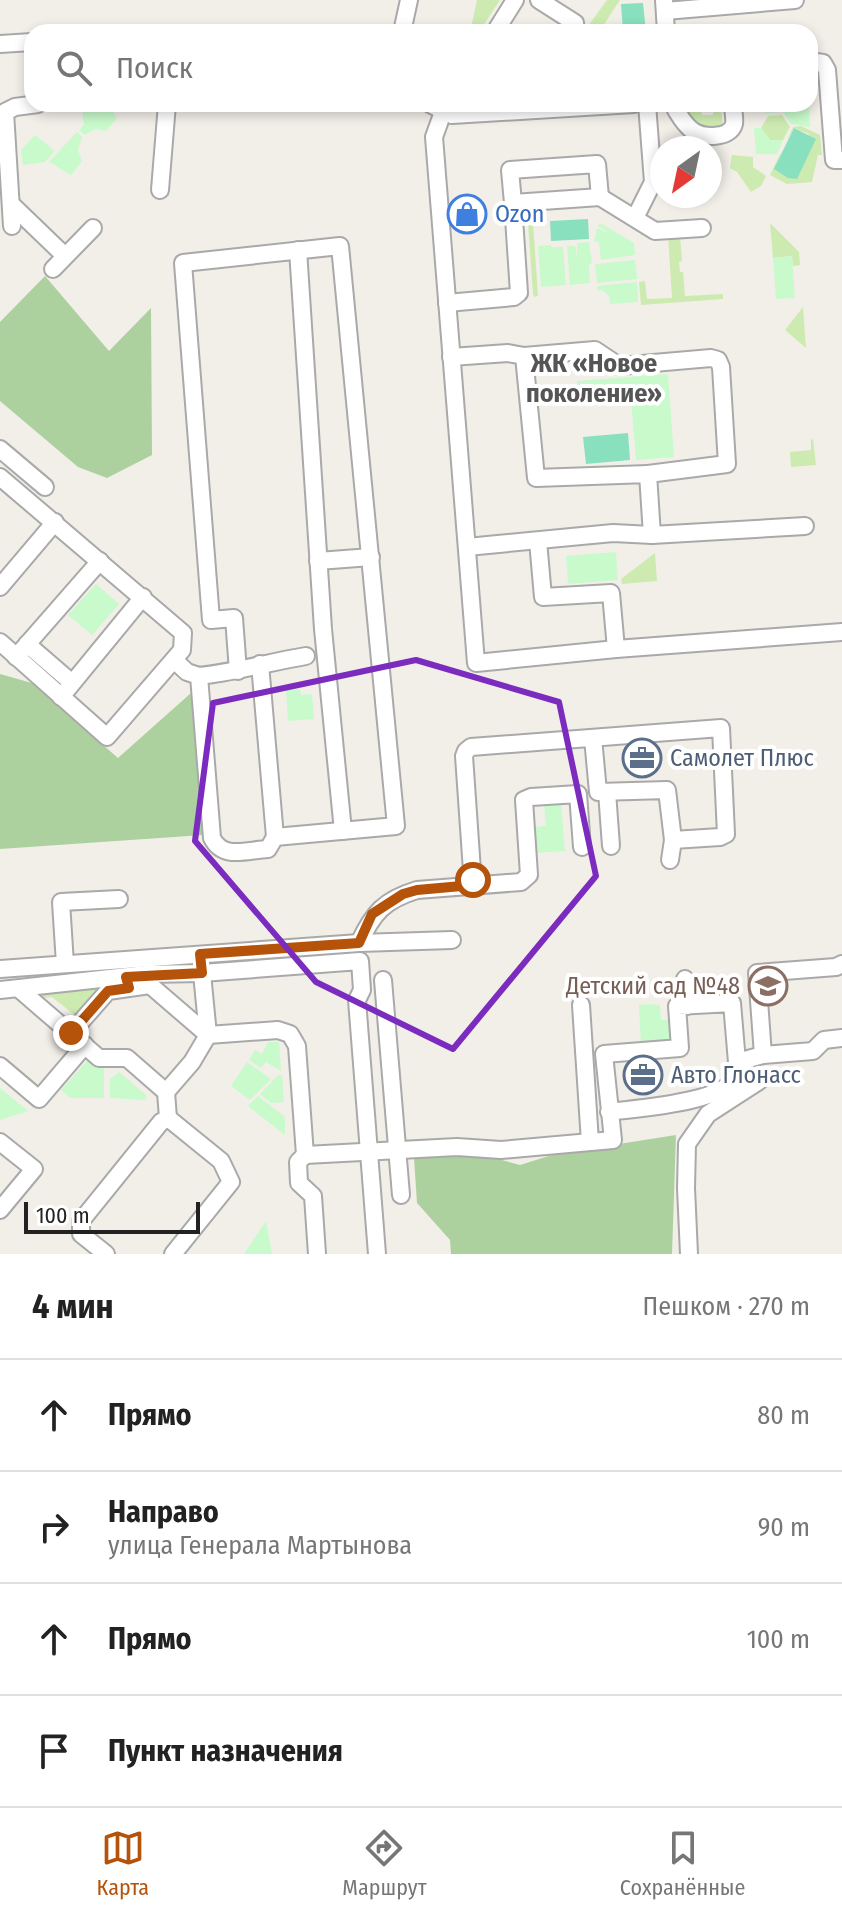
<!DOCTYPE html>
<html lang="ru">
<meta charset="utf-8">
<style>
body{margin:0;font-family:"Fira Sans Condensed",sans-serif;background:#f6f6f6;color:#222}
.compass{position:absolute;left:650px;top:136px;width:72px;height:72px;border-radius:50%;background:#fff;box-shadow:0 4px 12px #0003;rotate:213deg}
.scale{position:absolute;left:24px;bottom:20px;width:176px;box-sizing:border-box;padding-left:8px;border:4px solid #222;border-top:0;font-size:22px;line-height:28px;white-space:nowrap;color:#222;-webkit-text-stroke:6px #fff;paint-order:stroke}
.stop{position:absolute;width:24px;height:24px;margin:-18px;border:6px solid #b45309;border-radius:50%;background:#fff}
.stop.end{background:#b45309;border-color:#fff;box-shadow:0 2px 8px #0008}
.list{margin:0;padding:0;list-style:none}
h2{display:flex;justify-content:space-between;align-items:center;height:104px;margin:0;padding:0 32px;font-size:34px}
h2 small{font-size:26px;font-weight:400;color:#767676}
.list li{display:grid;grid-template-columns:52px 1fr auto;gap:24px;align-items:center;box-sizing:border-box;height:112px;padding:0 32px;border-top:2px solid #e0e0e0}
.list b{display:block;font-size:30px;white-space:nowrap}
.list p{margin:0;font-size:26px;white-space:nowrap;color:#767676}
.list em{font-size:26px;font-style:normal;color:#767676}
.icon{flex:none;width:44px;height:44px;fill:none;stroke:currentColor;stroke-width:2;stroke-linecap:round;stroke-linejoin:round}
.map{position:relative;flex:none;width:842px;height:1254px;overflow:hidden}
.search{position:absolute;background:#fff;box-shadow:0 4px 12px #0003;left:24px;right:24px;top:24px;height:88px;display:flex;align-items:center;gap:20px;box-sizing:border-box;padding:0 28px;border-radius:24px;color:#767676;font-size:30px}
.sheet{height:552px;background:#fff}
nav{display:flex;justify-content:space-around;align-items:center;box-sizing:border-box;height:112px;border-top:2px solid #e0e0e0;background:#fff;font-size:22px;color:#767676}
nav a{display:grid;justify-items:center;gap:4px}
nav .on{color:#b45309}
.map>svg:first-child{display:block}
.grass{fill:#cdebb0}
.forest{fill:#add19e}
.park{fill:#c8facc}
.pitch{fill:#88e0be}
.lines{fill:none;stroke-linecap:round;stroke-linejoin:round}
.minor-casing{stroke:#a9a9a9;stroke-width:20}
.minor{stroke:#fff;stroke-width:16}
.route{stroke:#b45309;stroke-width:10}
.marked{fill:none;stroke:#7b2cbf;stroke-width:6;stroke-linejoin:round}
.labels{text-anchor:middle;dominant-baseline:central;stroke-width:8;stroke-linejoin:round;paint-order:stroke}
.shop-label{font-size:24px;fill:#366cbe;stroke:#fff;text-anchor:start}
.service-label{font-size:24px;fill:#4e5e75;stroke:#fff;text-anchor:start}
.education-label{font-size:24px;fill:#785e54;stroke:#fff;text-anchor:end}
.neighbourhood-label{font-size:26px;font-weight:bold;fill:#555;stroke:#fff}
</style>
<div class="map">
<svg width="842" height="1254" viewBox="0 0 842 1254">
<rect width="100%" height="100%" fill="#f2efe9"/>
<!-- grass -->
<g class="grass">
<path d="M477 0H500L479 32H470Z"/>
<path d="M607 0H620L599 32 588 26Z"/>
<path d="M721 107 723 128 700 129 682 110 701 109 702 115H713L714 108Z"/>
<path d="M782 115 790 127 783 140H770L761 128 768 116Z"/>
<path d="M801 126 820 135 822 155H818L812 182 787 184 770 175 782 150 775 169 796 179 809 134 794 128 785 144 793 127Z"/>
<path d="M732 155 753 157V167L766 176 761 186 751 192 737 172 730 168Z"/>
<path d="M528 215 533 222 538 296 534 297 533 294 528 224 522 222 519 216Z"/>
<path d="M770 223 799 252 800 265 793 266 792 256 773 258Z"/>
<path d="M668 235H680L682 261 679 262 680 272H683L685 296 723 294V299L641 305 639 282 645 281 647 299 672 298Z"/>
<path d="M803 307 806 348 785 330Z"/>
<path d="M813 439 816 465 791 467 790 452 811 450V440Z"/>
<path d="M655 553 657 581 622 584 621 579Z"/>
<path d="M106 985 76 1016 52 997 40 999 30 993Z"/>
</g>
<!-- forest -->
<g class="forest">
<path d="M45 276 109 351 151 308 152 455 107 478 78 467 0 401V322Z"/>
<path d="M0 674 32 683 118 758 191 693 203 835 0 849Z"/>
<path d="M676 1135 672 1254H451L450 1240 417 1203 414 1158 484 1155 520 1165 555 1154Z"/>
</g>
<!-- park -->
<g class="park">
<path d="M759 104H806L809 108 810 127 791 124 783 112 765 113Z"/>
<path d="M110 107 117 118 106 131 95 129 85 135 79 130 84 125 82 109Z"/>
<path d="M754 128H761L770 140H783L777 154H756Z"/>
<path d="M77 132 82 137 78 151 82 161 71 175 49 162Z"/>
<path d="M35 135 55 151 45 162 23 165 21 150Z"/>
<path d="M600 223 634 243 635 255 601 260 599 242 594 241 597 228 611 234 598 226Z"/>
<path d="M589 242 592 263 589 264 590 283 570 285 567 246H575L577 257V243Z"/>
<path d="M551 245 552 247H563L566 285 541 287 538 246Z"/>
<path d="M792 256 795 298 776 299 773 258Z"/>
<path d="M635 260 637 279 597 283 595 264Z"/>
<path d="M637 282 638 302 610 304 609 296 602 290 598 291 597 286Z"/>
<path d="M668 374 674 457 636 460 631 399 578 402 577 381Z"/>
<path d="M616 552 618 580 568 584 566 556Z"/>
<path d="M96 584 119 604 92 635 68 615Z"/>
<path d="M300 689 301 695 312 694 314 719 288 721 286 690Z"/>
<path d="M561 803 565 851 534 853 532 827 546 826 544 804Z"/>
<path d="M650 1004 660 1005 661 1020 671 1019 673 1042 641 1044 639 1005Z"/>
<path d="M268 1042H279L281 1071 266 1062 261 1068 249 1060 255 1050 262 1054Z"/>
<path d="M87 1061 93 1066 104 1063V1098H70L61 1090Z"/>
<path d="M247 1062 271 1079 250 1100 231 1086Z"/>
<path d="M119 1072 147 1096 145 1100 110 1098V1079Z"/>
<path d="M278 1075H282L284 1102 271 1103 260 1094Z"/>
<path d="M0 1088 28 1111 0 1120Z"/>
<path d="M258 1096 285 1117V1135L248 1106Z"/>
<path d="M266 1221 272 1254H244Z"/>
</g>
<!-- pitch -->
<g class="pitch">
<path d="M643 3 646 32H623L621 4Z"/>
<path d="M794 128 816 139 797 179 788 178 774 169Z"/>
<path d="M588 219 589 239 551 241 550 221Z"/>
<path d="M628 433 630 460 586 464 583 437Z"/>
</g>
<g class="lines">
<defs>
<g id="minor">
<path d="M539 0 575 23 576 32"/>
<path d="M664 0 666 32"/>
<path d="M665 11 795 0"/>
<path d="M402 32 409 0"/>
<path d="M495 32 515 0"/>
<path d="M0 44 32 42"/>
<path d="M810 61 823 63 827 70 834 160H842"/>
<path d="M430 104 452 115 634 104"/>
<path d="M673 104C677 113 685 125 693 131 703 138 730 139 734 124 735 119 733 110 733 104"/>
<path d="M443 112 434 137 476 663 616 649 842 632"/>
<path d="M160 190 167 104"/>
<path d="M513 203 510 170 597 164 600 197"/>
<path d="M11 204 65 256"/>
<path d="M635 218 653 182 647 104"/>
<path d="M12 226 5 112 15 107 38 104"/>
<path d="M298 250 323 629 343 831"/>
<path d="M53 269 93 228"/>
<path d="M447 303 514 297 519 293 513 203 600 197 655 231 702 228"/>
<path d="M524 356 536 478 648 474 652 535"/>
<path d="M451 357 508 353 524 356 595 350 619 366 711 358 718 360 721 367 727 464 648 474"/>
<path d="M0 449 45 487"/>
<path d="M0 477 183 633 182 650 107 737 0 642"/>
<path d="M538 541 543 597 611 593 616 649"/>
<path d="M467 547 613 533 652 535 805 526"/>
<path d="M318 561 371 557"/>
<path d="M0 587 55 522"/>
<path d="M27 644 71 682"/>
<path d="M16 657 100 561"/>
<path d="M174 660 187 672 199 676 212 838C223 860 246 850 268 849L275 837 260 664"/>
<path d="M238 671 234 618 211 620 183 263 340 246 396 826 275 837"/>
<path d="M199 676C236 672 270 662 306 656"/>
<path d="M61 697 143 597"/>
<path d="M607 792 611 846"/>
<path d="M670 860 673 840"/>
<path d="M473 885 464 756 466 751 471 747 721 728 726 834 720 837 673 840 667 790 598 792 593 738"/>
<path d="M359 943C373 913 384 900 417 890L521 882 529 875 524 800 531 797 578 794 582 847"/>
<path d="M65 964 61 902 119 899"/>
<path d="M0 969 359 943 452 940"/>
<path d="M685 979 687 1006"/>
<path d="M383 980 401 1195"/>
<path d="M19 989 99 1058H127L166 1092 192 1062 208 1035 201 963"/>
<path d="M0 990 147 974 202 973 360 961 362 990 357 1000 377 1254"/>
<path d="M581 1005 590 1142"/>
<path d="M71 1033 108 991 150 985 208 1035 278 1030 290 1034 297 1046 305 1155 298 1162 299 1183 313 1196 317 1254"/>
<path d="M763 1055 757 973 836 967 842 964"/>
<path d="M737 1062 763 1055 813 1051 824 1040 842 1038"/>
<path d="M0 1066 39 1099 85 1045"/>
<path d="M168 1118 221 1161 231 1182 173 1254"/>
<path d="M0 1142 34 1169 0 1210"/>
<path d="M305 1155 457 1147 501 1150 613 1140 604 1054 680 1048 677 1006 732 1003 738 1074C727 1103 638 1108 609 1112"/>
<path d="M106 1254 81 1234V1221L161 1122 168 1118 166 1092"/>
<path d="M689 1254 686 1188 687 1144 708 1114 759 1081"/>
</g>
</defs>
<!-- minor casing -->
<use href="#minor" class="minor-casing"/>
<!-- minor -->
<use href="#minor" class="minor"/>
</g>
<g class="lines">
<!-- route -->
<path class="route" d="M71 1033 108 991 129 988 126 977 202 973 200 954 359 943 372 914 403 894 417 890 473 885V880"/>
</g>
<!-- marked area -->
<path class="marked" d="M416 660 559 702 596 876 453 1049 316 982 195 841 213 703Z"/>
<!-- icons -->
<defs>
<symbol id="shop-ring" viewBox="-11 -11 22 22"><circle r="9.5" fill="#fff" stroke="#3f7fe0" stroke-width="1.5"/><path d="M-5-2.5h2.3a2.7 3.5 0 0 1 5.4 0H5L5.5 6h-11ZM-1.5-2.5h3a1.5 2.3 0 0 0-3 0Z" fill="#3f7fe0"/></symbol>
<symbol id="office-ring" viewBox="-11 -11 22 22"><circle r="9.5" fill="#fff" stroke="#5c6f8a" stroke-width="1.5"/><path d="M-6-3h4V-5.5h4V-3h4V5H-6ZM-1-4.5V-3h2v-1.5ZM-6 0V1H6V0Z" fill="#5c6f8a"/></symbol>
<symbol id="school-ring" viewBox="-11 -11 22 22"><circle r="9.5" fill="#fff" stroke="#8d6e63" stroke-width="1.5"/><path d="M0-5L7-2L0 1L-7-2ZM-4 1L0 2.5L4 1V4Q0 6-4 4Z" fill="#8d6e63"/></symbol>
</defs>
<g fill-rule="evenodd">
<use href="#shop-ring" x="445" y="192" width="44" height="44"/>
<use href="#office-ring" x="620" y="736" width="44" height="44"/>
<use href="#school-ring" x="746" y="964" width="44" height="44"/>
<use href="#office-ring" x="621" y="1053" width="44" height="44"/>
</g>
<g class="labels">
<!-- shop labels -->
<g class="shop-label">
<text x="495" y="214">Ozon</text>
</g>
<!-- service labels -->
<g class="service-label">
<text x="670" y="758">Самолет Плюс</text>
<text x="671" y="1075">Авто Глонасс</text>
</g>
<!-- education labels -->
<g class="education-label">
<text x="740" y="986">Детский сад №48</text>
</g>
<!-- neighbourhood labels -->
<g class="neighbourhood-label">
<text x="594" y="363">ЖК «Новое<tspan x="594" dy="30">поколение»</tspan></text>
</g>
</g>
</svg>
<svg class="compass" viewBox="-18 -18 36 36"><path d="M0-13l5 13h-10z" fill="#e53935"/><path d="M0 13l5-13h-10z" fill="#767676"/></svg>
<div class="scale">100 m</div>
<div class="stop" style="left:473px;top:880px"></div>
<div class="stop end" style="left:71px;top:1033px"></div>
<div class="search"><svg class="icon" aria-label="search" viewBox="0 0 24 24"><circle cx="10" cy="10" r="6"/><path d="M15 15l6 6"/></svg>Поиск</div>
</div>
<section class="sheet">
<h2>4 мин<small>Пешком · 270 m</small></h2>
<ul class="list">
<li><svg class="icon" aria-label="ahead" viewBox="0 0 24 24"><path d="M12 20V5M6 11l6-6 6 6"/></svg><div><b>Прямо</b></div><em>80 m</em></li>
<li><svg class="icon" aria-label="right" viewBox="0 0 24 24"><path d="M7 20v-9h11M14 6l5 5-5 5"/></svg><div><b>Направо</b><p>улица Генерала Мартынова</p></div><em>90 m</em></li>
<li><svg class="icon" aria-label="ahead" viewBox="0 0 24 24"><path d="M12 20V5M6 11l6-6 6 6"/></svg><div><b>Прямо</b></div><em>100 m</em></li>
<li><svg class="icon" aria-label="arrive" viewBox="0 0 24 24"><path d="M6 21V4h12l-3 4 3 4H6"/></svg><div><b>Пункт назначения</b></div></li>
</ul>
</section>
<nav>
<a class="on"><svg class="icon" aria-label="map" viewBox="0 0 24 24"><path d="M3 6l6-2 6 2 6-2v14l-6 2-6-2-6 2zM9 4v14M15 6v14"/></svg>Карта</a>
<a><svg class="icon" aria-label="directions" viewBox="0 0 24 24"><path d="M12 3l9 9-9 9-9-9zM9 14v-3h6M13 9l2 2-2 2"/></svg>Маршрут</a>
<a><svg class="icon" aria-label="saved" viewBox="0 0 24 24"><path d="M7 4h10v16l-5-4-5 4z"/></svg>Сохранённые</a>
</nav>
